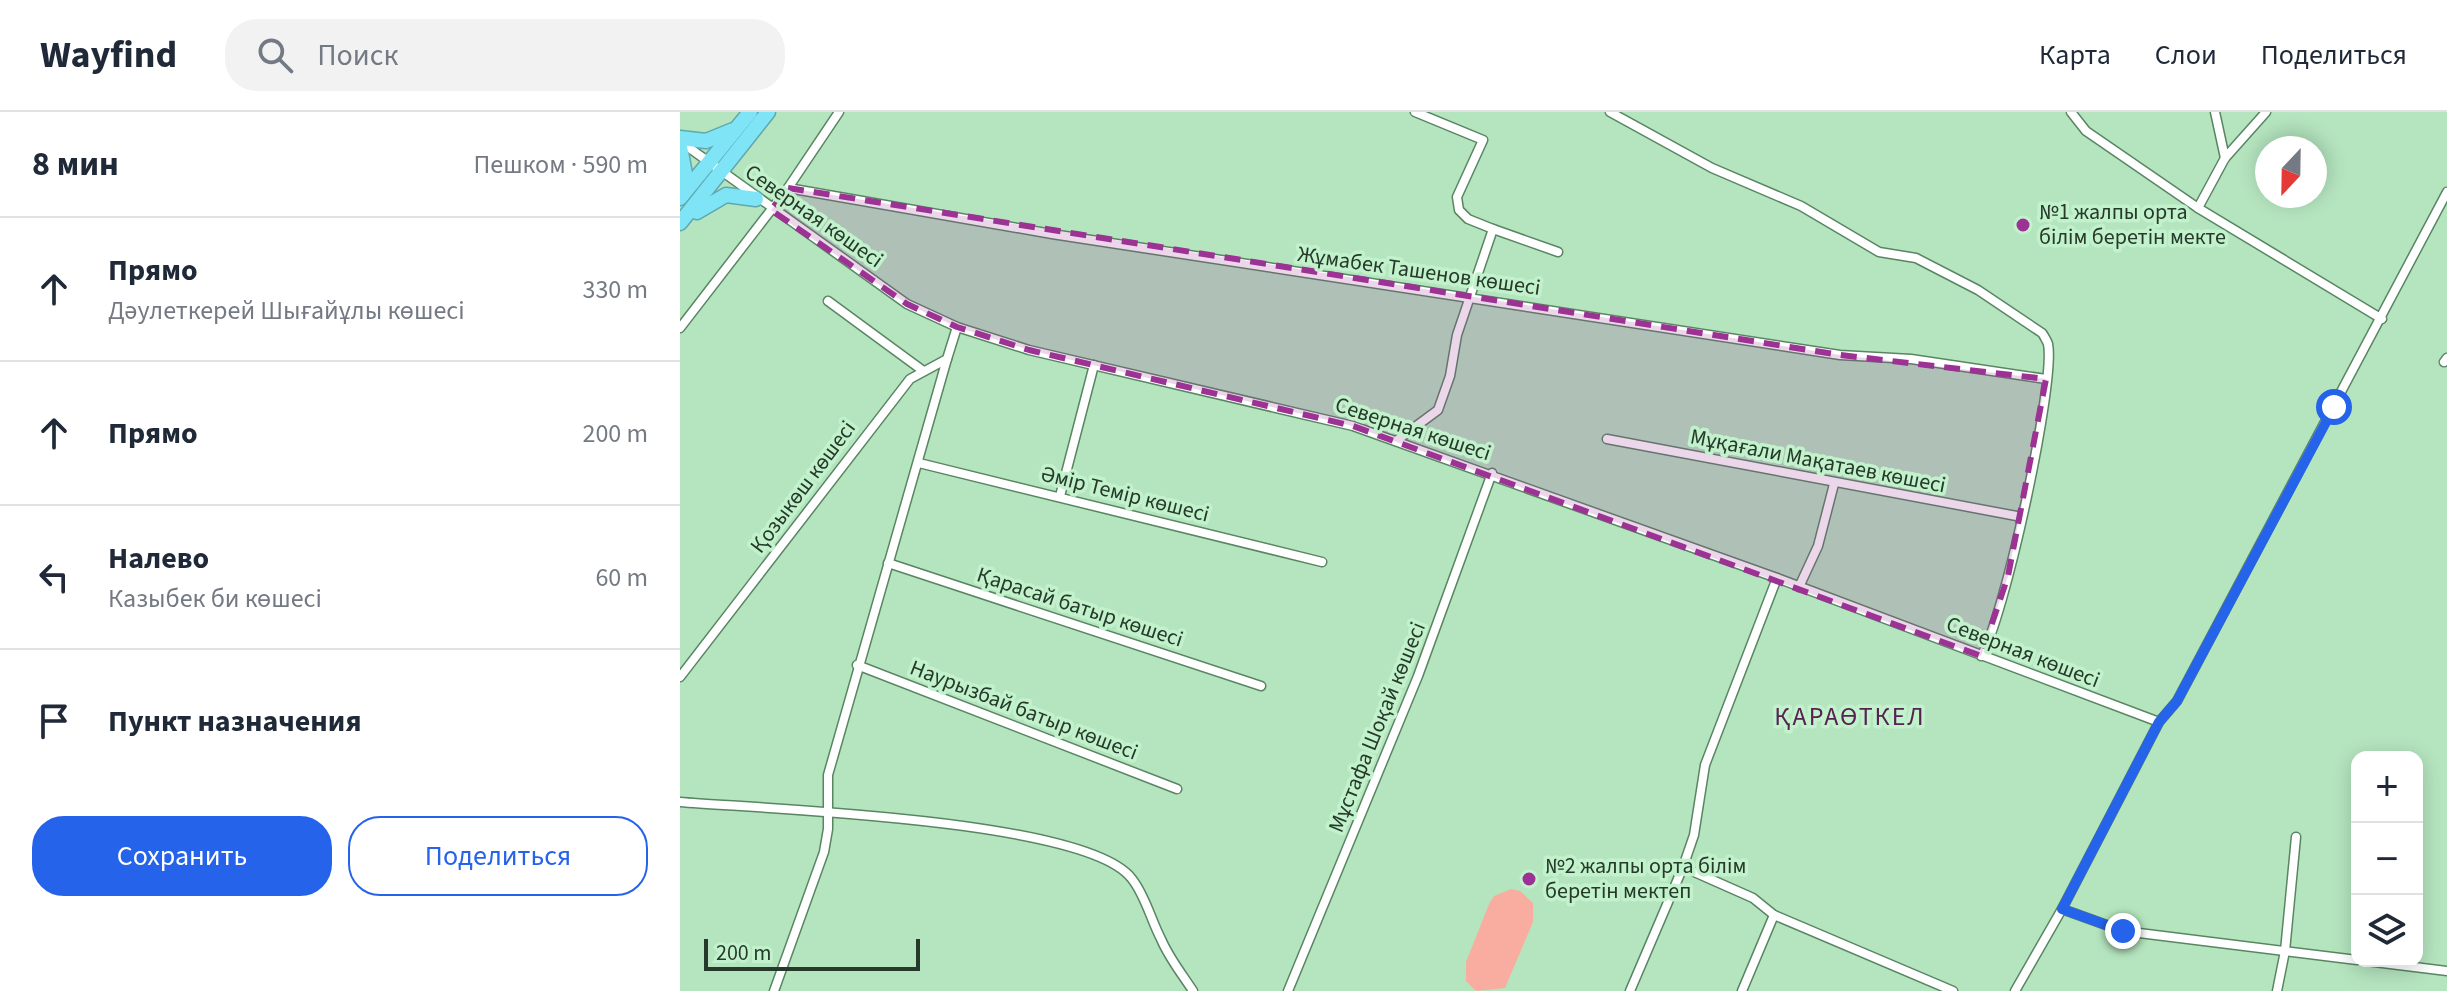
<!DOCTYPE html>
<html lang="ru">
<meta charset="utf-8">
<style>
body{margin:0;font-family:"Source Sans 3",sans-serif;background:#f2f2f3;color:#1f2937}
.controls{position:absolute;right:24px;bottom:24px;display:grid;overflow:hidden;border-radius:16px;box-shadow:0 4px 20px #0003}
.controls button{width:72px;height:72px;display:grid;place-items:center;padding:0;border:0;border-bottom:2px solid #e0e1e3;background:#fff;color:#1f2937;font:40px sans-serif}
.compass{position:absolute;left:1575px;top:24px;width:72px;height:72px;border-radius:50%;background:#fff;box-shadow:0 4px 20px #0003;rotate:202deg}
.scale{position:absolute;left:24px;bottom:20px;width:216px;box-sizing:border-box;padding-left:8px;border:4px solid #26392a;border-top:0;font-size:22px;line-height:28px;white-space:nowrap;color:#26392a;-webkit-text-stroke:6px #c2f2cc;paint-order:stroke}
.stop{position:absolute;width:24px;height:24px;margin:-18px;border:6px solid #2563eb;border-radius:50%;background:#fff}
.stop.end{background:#2563eb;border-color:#fff;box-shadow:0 2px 8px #0008}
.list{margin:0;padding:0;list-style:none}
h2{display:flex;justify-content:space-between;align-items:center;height:104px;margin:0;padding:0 32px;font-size:34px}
h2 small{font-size:26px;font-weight:400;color:#747a83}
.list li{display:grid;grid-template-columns:52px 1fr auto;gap:24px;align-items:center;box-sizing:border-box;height:144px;padding:0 32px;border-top:2px solid #e0e1e3}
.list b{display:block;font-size:30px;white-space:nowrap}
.list p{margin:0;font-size:26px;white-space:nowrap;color:#747a83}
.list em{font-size:26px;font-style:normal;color:#747a83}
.actions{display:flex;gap:16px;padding:24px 32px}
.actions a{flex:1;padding:18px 0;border:2px solid #2563eb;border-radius:32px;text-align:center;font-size:28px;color:#2563eb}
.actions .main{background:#2563eb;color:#fff}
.icon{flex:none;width:44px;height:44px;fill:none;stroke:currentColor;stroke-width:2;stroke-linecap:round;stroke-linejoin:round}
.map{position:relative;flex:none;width:1767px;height:879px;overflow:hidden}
header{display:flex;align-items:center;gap:48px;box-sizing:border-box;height:112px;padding:0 40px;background:#fff;border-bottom:2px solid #e0e1e3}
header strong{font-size:38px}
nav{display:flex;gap:44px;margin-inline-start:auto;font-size:28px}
.search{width:560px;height:72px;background:#f2f2f3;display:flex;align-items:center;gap:20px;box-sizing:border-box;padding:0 28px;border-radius:32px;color:#747a83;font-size:30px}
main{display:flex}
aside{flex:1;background:#fff}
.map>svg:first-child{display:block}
.green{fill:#f8ada0}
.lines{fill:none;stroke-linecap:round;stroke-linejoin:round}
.street-casing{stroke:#598563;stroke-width:11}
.highway-casing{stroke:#60a8af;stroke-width:17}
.street{stroke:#fff;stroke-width:8}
.highway{stroke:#7fe4f6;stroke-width:14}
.route{stroke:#2563eb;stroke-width:10}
.marked{fill:#9b3294;fill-opacity:0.2;stroke:#9b3294;stroke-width:6;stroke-dasharray:16 10;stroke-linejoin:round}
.poi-dot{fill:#9b3294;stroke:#c2f2cc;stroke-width:3}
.labels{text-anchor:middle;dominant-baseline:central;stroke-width:7;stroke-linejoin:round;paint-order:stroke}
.poi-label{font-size:22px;fill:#26392a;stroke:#c2f2cc;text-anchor:start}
.street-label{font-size:22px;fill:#26392a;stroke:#c2f2cc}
.quarter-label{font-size:26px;letter-spacing:2px;fill:#552251;stroke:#c2f2cc}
</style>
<header>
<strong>Wayfind</strong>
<div class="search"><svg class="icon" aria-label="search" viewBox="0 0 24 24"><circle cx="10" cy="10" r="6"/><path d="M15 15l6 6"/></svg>Поиск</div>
<nav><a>Карта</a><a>Слои</a><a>Поделиться</a></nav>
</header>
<main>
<aside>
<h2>8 мин<small>Пешком · 590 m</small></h2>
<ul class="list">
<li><svg class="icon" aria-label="ahead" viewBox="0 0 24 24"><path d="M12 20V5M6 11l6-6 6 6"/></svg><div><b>Прямо</b><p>Дәулеткерей Шығайұлы көшесі</p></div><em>330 m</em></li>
<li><svg class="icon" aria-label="ahead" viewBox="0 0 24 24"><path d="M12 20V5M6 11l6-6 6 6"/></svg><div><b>Прямо</b></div><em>200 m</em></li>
<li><svg class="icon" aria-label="left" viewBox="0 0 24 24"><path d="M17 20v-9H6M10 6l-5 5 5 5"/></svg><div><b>Налево</b><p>Казыбек би көшесі</p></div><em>60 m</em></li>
<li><svg class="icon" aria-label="arrive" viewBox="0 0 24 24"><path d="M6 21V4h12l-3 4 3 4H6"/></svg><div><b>Пункт назначения</b></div></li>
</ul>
<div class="actions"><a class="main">Сохранить</a><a>Поделиться</a></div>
</aside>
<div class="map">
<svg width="1767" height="879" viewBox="0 0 1767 879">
<rect width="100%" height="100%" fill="#b5e5bf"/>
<!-- green -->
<path class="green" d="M831 777 840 779 853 791V810L825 876 796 879 786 869V850L809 792 814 784Z"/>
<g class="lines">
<defs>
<g id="street">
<path d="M930 0 1032 56 1121 94 1199 140 1236 146 1298 178 1362 221C1363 222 1368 231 1368 232 1376 270 1323 512 1301 544"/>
<path d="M1391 0 1406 19 1518 96"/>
<path d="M1535 0 1545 46"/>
<path d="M1586 0 1545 46 1518 96 1702 207"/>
<path d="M1 30 227 192 277 215 349 238 673 314 1097 466 1479 610"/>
<path d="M108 76 372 122 1160 243 1231 247 1366 267"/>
<path d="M813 117 878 140"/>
<path d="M148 189 242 258"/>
<path d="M0 216 108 76 159 0"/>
<path d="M1764 250 1767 246"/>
<path d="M927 327 1342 405"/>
<path d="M716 329 758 298 770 264 777 223 813 117 788 107 779 98 777 85 803 28 735 0"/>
<path d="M239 351 642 450"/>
<path d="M380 384 414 253"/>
<path d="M208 451 581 574"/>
<path d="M1119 475 1138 434 1154 372"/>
<path d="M177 553 497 677"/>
<path d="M0 565 230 267 267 247 277 215"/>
<path d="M0 690C82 697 408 707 452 767 465 783 471 808 481 827 489 846 502 862 513 879"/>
<path d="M1003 755 1073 786 1094 803 1273 879"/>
<path d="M1382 797 1443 819 1677 848"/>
<path d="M1686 849 1767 859"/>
<path d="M94 879 144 740 148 717V663L267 247"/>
<path d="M608 879 738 564 812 361"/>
<path d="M950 879 1003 755 1014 723 1025 653 1097 466"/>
<path d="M1062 879 1094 803"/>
<path d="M1335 879 1382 797 1479 610 1497 589 1767 80"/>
<path d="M1597 879 1605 839 1616 725"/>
</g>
<g id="highway">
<path d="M0 26 26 29 53 18"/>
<path d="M0 35 5 62 0 79"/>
<path d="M0 86 70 0"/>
<path d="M17 100 46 83 76 87"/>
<path d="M0 111 88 0"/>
</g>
</defs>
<!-- street casing -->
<use href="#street" class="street-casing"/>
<!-- highway casing -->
<use href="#highway" class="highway-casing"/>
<!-- street -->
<use href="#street" class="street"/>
<!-- highway -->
<use href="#highway" class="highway"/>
</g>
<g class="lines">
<!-- route -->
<path class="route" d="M1443 819 1382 797 1479 610 1497 589 1654 295"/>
</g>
<!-- marked area -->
<path class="marked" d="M108 76 1160 243 1366 267 1328 464 1301 544 673 314 349 238 277 215 227 192 91 98Z"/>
<!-- markers -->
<g class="poi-dot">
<circle cx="1343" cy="113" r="8"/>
<circle cx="849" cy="767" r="8"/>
</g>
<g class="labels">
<!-- poi labels -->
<g class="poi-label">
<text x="1359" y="100">№1 жалпы орта<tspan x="1359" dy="25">білім беретін мекте</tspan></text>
<text x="865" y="754">№2 жалпы орта білім<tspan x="865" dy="25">беретін мектеп</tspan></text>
</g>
<!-- street labels -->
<g class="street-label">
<text transform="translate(134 104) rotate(35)">Северная көшесі</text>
<text transform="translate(739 159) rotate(8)">Жұмабек Ташенов көшесі</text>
<text transform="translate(733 317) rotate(18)">Северная көшесі</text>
<text transform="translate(1138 349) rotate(11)">Мұқағали Мақатаев көшесі</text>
<text transform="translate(123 375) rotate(-53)">Қозыкөш көшесі</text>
<text transform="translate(445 382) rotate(14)">Әмір Темір көшесі</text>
<text transform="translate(400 495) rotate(18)">Қарасай батыр көшесі</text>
<text transform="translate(1343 540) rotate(21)">Северная көшесі</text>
<text transform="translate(344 598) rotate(21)">Наурызбай батыр көшесі</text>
<text transform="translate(697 615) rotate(-68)">Мұстафа Шоқай көшесі</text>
</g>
<!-- quarter labels -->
<g class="quarter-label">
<text x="1170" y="604">ҚАРАӨТКЕЛ</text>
</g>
</g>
</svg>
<div class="controls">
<button>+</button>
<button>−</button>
<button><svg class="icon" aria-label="layers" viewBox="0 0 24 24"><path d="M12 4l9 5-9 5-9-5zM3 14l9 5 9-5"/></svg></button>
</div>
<svg class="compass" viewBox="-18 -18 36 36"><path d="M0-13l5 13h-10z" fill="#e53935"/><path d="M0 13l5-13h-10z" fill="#747a83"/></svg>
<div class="scale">200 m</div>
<div class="stop" style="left:1654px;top:295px"></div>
<div class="stop end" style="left:1443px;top:819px"></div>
</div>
</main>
